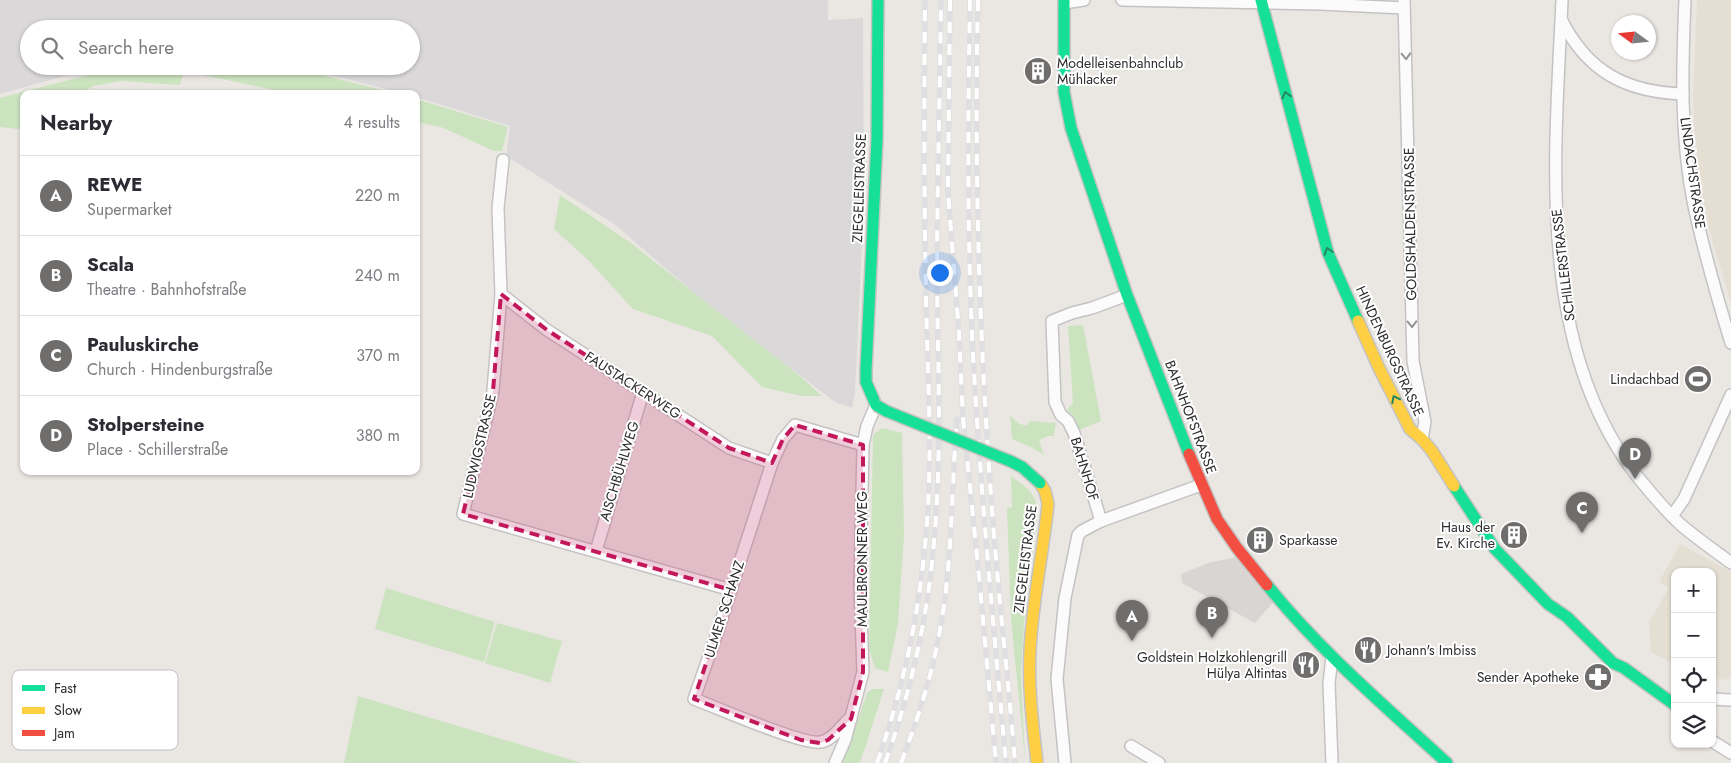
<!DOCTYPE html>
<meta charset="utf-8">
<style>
body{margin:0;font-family:Jost,sans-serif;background:#f2f2f3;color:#2b2b33}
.controls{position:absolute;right:15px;bottom:15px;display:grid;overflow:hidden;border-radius:10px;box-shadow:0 1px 4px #0004}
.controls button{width:45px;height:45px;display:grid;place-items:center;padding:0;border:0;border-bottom:1px solid #e1e1e2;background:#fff;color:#2b2b33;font:25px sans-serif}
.compass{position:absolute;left:1611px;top:15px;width:45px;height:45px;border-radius:50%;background:#fff;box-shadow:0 1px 4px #0004;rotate:285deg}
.you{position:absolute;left:939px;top:272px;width:18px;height:18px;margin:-12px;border:4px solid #fff;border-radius:50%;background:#1a73e8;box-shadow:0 0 0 8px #1a73e833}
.badge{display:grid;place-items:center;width:32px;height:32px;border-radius:50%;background:#6f6e6d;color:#fff;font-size:16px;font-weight:700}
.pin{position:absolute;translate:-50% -41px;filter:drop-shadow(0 1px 2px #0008)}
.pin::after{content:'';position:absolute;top:26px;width:18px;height:15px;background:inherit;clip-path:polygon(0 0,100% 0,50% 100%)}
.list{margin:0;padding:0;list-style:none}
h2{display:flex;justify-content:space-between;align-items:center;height:65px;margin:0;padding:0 20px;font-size:21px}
h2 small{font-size:16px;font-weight:400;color:#7c7c81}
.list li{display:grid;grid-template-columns:32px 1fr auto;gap:15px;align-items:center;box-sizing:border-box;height:80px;padding:0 20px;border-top:1px solid #e1e1e2}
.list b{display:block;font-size:19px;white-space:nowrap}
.list p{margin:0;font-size:16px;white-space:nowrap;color:#7c7c81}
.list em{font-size:16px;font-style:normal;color:#7c7c81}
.icon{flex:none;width:28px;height:28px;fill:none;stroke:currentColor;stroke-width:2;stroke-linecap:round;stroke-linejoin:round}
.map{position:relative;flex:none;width:1731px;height:763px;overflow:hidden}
.search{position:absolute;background:#fff;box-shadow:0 1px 4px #0004;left:20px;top:20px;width:400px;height:55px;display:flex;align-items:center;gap:12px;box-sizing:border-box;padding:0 18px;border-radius:28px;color:#7c7c81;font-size:19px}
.panel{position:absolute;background:#fff;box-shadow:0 1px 4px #0004;left:20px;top:90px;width:400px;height:385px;border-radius:10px}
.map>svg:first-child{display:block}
.industrial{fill:#dbd8da}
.education{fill:#e4dfd2}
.green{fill:#cce3bf}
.plaza{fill:#d8d5d2}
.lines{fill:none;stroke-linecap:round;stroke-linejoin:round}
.street-casing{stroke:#c4c3c3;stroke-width:14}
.fast-casing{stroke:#c4c3c3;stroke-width:14}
.slow-casing{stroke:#c4c3c3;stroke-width:14}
.jam-casing{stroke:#c4c3c3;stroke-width:14}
.street{stroke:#fcfbfb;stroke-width:11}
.fast{stroke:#16e098;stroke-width:11}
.slow{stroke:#ffcf43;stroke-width:11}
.jam{stroke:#f24e42;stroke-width:11}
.rail-casing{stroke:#dfdee0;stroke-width:5.5}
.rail{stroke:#fff;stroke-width:4;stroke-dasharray:11;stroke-linecap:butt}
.fast-bridge-casing{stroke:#c4c3c3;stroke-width:14;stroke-linecap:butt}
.fast-bridge{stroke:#16e098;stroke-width:11}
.oneway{stroke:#949494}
.oneway2{stroke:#228662}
.marked{fill:#c2185b;fill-opacity:0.2;stroke:#c2185b;stroke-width:4;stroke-dasharray:10 6;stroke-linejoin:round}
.labels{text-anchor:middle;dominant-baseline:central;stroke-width:4;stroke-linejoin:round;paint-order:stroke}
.poi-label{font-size:14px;fill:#2d2d2d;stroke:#fff;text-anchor:end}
.street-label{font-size:14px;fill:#2d2d2d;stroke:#fff}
.key{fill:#fff;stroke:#c0c0c0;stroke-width:1}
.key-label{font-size:14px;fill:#2d2d2d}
</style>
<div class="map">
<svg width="1731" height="763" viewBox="0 0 1731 763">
<rect width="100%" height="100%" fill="#eae7e3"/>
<!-- industrial -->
<path class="industrial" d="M0 0H828V20L863 18 864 198 855 393 852 408 835 402 714 310 614 224 506 156 510 126 416 97V94H405L296 66H411V29H135L98 20 95 29H29V66H81L79 72 0 94Z"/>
<!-- education -->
<g class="education">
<path d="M1697 0H1731V302L1712 240 1700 185 1694 123 1693 94Z"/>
<path d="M1680 544 1731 572V675L1728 680 1712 678V572H1675V665L1651 652 1649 622 1669 588 1659 582Z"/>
</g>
<!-- green -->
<g class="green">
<path d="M123 66 170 70 149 66H287L398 94H293L184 71 180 85 121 81 93 86 80 94H24V126L18 129 0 127V98Z"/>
<path d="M416 99 508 127 502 151H494L441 127 416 122Z"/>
<path d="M560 195 631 243 801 377 822 396H801L762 387 712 336 633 309 587 259 554 229Z"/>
<path d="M1083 325 1101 421 1079 430 1074 417 1067 410 1073 403 1068 326Z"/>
<path d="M1010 415 1018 423 1026 426 1030 421 1056 423 1054 436H1048L1039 440 1044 455 1031 447 1012 439Z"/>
<path d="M882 428 902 433 904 536 898 623 888 672 875 668 869 649 873 435Z"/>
<path d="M1011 476C1024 486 1035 492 1038 509L1024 623 1021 674 1025 760 1011 619 1007 508 1012 507Z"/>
<path d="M386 588 495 622 484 662 375 629Z"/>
<path d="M497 623 562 641 550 683 485 663Z"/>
<path d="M873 689H884L860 763H841L848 749 867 693Z"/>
<path d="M358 696 582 763H344Z"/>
</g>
<!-- plaza -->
<path class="plaza" d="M1242 556 1277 598 1255 623 1182 583 1181 574 1208 563Z"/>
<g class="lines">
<defs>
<g id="street">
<path d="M1122 0 1320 4 1404 8"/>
<path d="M1404 0 1413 361 1425 422 1422 439"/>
<path d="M1562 0C1555 155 1535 345 1637 476 1650 492 1665 510 1680 524 1696 538 1714 550 1731 563"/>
<path d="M1685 0C1682 69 1680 138 1694 206 1704 252 1717 297 1731 343"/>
<path d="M1064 3 1084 0"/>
<path d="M1562 21C1588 72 1626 92 1683 94"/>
<path d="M503 160 498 208 501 294 493 391 463 514 731 590"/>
<path d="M501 294 547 330 729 448 772 463"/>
<path d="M1672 516 1684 499 1731 395"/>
<path d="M1101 521 1074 433 1068 421 1061 415 1055 402 1052 321 1072 313 1092 308 1127 295"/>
<path d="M596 551 643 392"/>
<path d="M1712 699 1731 700"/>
<path d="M851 719 848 720C840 728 832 740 821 742 804 746 716 707 694 699L717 633 772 463 783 439 795 425 863 445"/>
<path d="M1712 741 1731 753"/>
<path d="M1131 746 1159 763"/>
<path d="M835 763 845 740 863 672 860 586 863 445 867 426 876 405"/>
<path d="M1065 763 1057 679 1065 598 1078 535 1082 531 1101 521 1201 485"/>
<path d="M1332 763 1329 683 1332 657"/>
</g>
<g id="fast">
<path d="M1064 0V92L1071 128 1127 295 1189 454"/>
<path d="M1261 0 1328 253 1358 321"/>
<path d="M876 405 866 382V370L877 139 878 0"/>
<path d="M1454 486 1495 549 1548 604 1567 617 1613 663 1624 668 1675 705"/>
<path d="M1267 585C1320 651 1385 706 1447 763"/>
</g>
<g id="slow">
<path d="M1358 321 1379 368 1410 429 1422 439 1432 451 1454 486"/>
<path d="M1037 763C1033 726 1028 689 1030 652 1032 602 1043 554 1048 504L1045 491 1040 483"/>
</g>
<path id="jam" d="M1189 454 1217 519 1237 548 1267 585"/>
</defs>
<!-- street casing -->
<use href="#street" class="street-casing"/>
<!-- fast casing -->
<use href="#fast" class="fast-casing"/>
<!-- slow casing -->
<use href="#slow" class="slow-casing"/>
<!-- jam casing -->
<use href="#jam" class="jam-casing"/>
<!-- street -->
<use href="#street" class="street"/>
<!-- fast -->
<use href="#fast" class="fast"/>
<!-- slow -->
<use href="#slow" class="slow"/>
<!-- jam -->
<use href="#jam" class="jam"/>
<defs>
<g id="rail">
<path d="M950 0 948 192 959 333 963 418 979 576 996 763"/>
<path d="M970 0C968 111 967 223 972 334 979 477 993 620 1006 763"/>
<path d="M978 0C974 165 979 330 991 495 997 585 1008 674 1015 763"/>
<path d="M877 763C909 673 926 579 929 483 931 420 927 357 926 294 924 196 924 98 925 0"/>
<path d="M885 763C911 691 928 617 934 541 942 455 938 368 937 282 937 188 940 94 941 0"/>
<path d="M901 763C917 721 931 679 939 635 953 564 951 491 957 419"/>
</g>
</defs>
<!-- rail casing -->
<use href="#rail" class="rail-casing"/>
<!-- rail -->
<use href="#rail" class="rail"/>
<defs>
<path id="fast-bridge" d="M876 405 886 411 1010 461 1022 467 1040 483"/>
</defs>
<!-- fast-bridge casing -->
<use href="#fast-bridge" class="fast-bridge-casing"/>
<!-- fast-bridge -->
<use href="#fast-bridge" class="fast-bridge"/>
</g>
<!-- one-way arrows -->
<defs><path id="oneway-chevron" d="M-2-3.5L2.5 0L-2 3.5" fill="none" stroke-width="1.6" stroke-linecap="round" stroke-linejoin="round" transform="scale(1.25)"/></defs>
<g class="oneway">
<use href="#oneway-chevron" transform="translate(1406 56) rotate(88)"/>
<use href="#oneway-chevron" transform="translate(1412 324) rotate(89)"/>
</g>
<g class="oneway2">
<use href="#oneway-chevron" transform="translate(1286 95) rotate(-105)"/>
<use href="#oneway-chevron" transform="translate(1328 251) rotate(-108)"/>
<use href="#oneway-chevron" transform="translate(1395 399) rotate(-117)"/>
</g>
<!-- marked area -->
<path class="marked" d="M501 294 547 330 729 448 772 463 783 439 795 425 863 445V672L851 719 828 740 820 743 801 740 694 699 731 590 463 514 493 391Z"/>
<!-- icons -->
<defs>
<symbol id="building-disc" viewBox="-11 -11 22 22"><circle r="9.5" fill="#6f6e6d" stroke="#fff"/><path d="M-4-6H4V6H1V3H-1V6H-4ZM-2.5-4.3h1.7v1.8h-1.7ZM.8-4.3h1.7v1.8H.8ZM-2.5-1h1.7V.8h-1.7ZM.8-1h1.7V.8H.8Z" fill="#fff"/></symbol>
<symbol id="stadium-disc" viewBox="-11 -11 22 22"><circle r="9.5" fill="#6f6e6d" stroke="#fff"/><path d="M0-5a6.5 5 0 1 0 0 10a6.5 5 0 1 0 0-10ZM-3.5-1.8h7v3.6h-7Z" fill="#fff"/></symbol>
<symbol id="restaurant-disc" viewBox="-11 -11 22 22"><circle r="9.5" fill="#6f6e6d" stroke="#fff"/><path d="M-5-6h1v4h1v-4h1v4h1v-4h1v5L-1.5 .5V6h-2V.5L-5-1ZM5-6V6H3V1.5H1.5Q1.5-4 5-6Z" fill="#fff"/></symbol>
<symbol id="pharmacy-disc" viewBox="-11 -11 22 22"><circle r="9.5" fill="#6f6e6d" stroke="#fff"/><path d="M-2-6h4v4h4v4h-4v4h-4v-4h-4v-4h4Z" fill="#fff"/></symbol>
</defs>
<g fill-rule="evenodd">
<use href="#building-disc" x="1022" y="55" width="32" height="32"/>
<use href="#stadium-disc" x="1682" y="363" width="32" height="32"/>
<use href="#building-disc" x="1498" y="519" width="32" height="32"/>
<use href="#building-disc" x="1244" y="524" width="32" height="32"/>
<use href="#restaurant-disc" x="1352" y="634" width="32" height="32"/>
<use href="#restaurant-disc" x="1290" y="649" width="32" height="32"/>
<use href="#pharmacy-disc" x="1582" y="661" width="32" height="32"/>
</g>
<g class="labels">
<!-- poi labels -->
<g class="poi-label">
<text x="1057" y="63" text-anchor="start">Modelleisenbahnclub<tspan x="1057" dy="16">Mühlacker</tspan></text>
<text x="1679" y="379">Lindachbad</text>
<text x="1495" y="527">Haus der<tspan x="1495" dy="16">Ev. Kirche</tspan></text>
<text x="1279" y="540" text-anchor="start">Sparkasse</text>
<text x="1387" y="650" text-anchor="start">Johann's Imbiss</text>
<text x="1287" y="657">Goldstein Holzkohlengrill<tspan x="1287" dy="16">Hülya Altintas</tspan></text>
<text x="1579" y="677">Sender Apotheke</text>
</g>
<!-- street labels -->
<g class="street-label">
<text transform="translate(1693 173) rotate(82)">LINDACHSTRASSE</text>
<text transform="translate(859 188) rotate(-88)">ZIEGELEISTRASSE</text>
<text transform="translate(1410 224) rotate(-91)">GOLDSHALDENSTRASSE</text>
<text transform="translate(1563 265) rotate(-97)">SCHILLERSTRASSE</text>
<text transform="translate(1390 351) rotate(65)">HINDENBURGSTRASSE</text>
<text transform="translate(633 385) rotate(33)">FAUSTACKERWEG</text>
<text transform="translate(1191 417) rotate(69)">BAHNHOFSTRASSE</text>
<text transform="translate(479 446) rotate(-77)">LUDWIGSTRASSE</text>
<text transform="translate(1085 469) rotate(73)">BAHNHOF</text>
<text transform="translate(619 471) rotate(-73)">AISCHBÜHLWEG</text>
<text transform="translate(862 559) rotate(-90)">MAULBRONNER WEG</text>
<text transform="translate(1025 559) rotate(-83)">ZIEGELEISTRASSE</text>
<text transform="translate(724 609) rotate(-72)">ULMER SCHANZ</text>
</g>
</g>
<!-- legend -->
<rect x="12" y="670" width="166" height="80" rx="8" class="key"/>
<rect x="22" y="685" width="23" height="6" fill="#16e098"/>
<rect x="22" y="707" width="23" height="7" fill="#ffcf43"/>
<rect x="22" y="730" width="23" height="6" fill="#f24e42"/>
<g class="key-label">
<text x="54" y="693">Fast</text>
<text x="54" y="715">Slow</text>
<text x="54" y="738">Jam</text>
</g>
</svg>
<div class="controls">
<button>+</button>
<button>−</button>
<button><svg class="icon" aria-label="locate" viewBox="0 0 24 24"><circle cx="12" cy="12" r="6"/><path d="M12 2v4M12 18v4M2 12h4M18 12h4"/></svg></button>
<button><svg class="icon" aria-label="layers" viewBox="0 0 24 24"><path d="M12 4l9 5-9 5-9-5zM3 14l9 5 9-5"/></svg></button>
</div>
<svg class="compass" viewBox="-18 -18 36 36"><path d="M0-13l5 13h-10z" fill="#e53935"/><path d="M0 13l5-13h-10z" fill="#7c7c81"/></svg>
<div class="you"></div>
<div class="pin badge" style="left:1132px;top:641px">A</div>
<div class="pin badge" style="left:1212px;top:638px">B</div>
<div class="pin badge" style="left:1582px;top:533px">C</div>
<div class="pin badge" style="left:1635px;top:479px">D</div>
<div class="search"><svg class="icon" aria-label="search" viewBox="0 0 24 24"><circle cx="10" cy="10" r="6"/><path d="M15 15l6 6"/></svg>Search here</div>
<section class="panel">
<h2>Nearby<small>4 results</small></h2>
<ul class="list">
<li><span class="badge">A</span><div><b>REWE</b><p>Supermarket</p></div><em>220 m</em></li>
<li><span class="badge">B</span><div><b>Scala</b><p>Theatre · Bahnhofstraße</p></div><em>240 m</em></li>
<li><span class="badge">C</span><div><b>Pauluskirche</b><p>Church · Hindenburgstraße</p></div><em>370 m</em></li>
<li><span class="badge">D</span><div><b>Stolpersteine</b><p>Place · Schillerstraße</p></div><em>380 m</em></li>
</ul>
</section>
</div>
